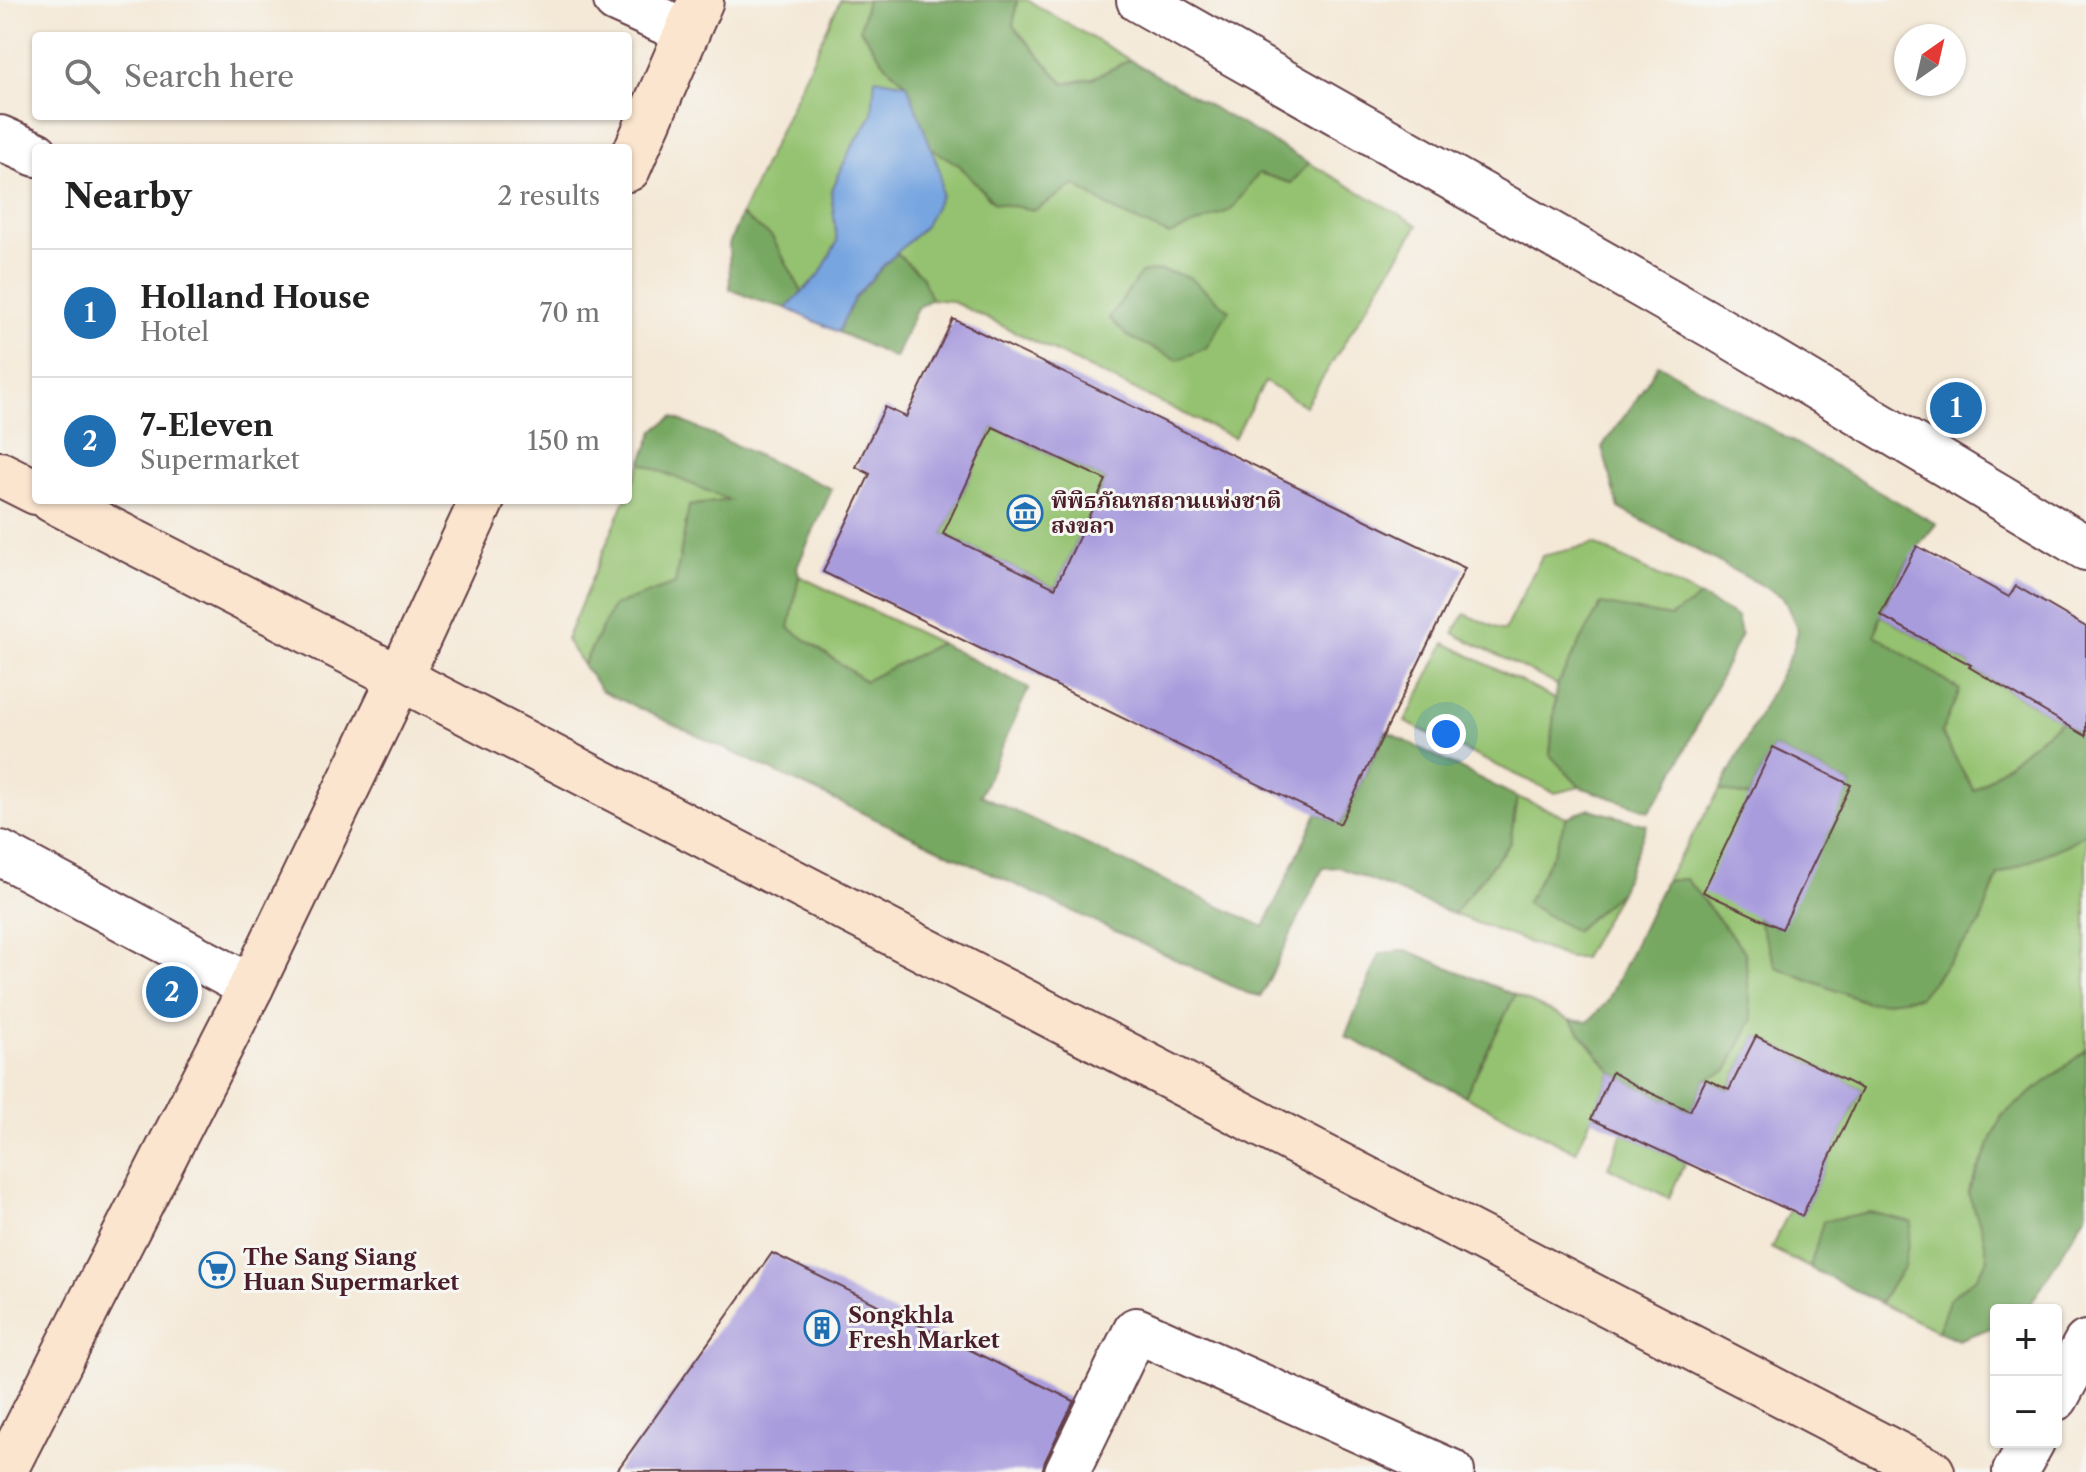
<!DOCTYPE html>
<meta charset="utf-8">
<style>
body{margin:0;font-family:"Libre Caslon Text","Noto Serif Thai",serif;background:#f6f6f6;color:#222}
.controls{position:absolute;right:24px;bottom:24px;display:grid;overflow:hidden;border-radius:8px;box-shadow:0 2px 6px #0004}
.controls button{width:72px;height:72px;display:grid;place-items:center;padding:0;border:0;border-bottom:2px solid #e0e0e0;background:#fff;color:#222;font:40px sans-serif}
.compass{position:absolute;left:1894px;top:24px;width:72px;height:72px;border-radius:50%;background:#fff;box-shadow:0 2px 6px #0004;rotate:34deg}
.you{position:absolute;left:1446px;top:734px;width:28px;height:28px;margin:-20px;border:6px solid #fff;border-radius:50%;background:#1a73e8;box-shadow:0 0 0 12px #1a73e833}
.badge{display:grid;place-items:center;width:52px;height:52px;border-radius:50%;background:#1f6fb2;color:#fff;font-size:26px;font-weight:700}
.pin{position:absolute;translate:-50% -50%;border:4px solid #fff;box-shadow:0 2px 8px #0006}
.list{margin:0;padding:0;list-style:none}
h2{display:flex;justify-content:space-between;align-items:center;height:104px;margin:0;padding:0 32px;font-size:34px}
h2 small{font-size:26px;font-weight:400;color:#767676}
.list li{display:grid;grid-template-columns:52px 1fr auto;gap:24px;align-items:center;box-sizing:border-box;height:128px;padding:0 32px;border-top:2px solid #e0e0e0}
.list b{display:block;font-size:30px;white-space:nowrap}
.list p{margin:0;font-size:26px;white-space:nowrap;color:#767676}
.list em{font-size:26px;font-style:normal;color:#767676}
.icon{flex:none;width:44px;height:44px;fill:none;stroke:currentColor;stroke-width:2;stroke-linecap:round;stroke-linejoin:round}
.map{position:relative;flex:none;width:2086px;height:1472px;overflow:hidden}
.search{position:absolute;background:#fff;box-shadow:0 2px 6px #0004;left:32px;top:32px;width:600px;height:88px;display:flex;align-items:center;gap:20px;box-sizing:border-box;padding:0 28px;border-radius:8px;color:#767676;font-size:30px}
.panel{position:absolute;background:#fff;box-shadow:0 2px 6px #0004;left:32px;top:144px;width:600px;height:360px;border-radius:8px}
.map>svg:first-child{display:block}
.green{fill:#94c270;stroke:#6f704e;stroke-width:2}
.forest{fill:#77a862;stroke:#606446;stroke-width:2}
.water{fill:#77a5e0;stroke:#606286;stroke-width:2}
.building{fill:#a99cdd;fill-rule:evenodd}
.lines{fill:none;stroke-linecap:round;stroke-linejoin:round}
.street-casing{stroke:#643d45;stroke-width:48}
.secondary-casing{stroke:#643d45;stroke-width:48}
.street{stroke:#fff;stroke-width:44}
.secondary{stroke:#fbe5cf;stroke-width:44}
.labels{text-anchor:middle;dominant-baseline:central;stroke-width:6;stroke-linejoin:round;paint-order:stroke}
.poi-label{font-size:22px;font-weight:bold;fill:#4a1f2b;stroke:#f6f6f2;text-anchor:start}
</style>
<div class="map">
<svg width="2086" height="1472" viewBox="0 0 2086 1472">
<rect width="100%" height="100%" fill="#f6f6f2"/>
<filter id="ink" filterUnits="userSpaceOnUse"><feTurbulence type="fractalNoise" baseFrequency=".0125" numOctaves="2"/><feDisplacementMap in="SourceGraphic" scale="16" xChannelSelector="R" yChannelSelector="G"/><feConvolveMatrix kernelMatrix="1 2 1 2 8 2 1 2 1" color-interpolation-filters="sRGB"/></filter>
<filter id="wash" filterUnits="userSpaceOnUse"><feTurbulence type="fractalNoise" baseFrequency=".006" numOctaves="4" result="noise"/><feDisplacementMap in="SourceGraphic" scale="32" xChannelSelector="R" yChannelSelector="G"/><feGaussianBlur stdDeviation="1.8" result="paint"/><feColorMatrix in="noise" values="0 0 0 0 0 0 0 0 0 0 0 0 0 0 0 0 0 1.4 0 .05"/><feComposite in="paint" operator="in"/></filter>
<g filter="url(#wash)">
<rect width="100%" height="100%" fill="#f4e8d6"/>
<!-- green -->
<g class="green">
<path d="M840 0H867L860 29 887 66 907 84 875 79 872 115 849 152 831 192 837 242 820 274 802 292 772 237 741 215Z"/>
<path d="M1017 0H1027L1130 60 1093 78 1064 84 1013 26Z"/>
<path d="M931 148 959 165 994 203 1035 210 1075 185 1117 212 1231 210 1259 173 1291 183 1309 163 1418 225 1305 406 1265 382 1234 438 951 301 931 299 921 276 896 253 925 226 940 172Z"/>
<path d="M993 427 1106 480 1055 588 943 534Z"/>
<path d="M641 463 731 500 689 506 675 584 613 606 583 665 566 640 625 500H628V493Z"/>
<path d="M1594 544 1701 597 1670 617 1601 604 1557 685 1453 633 1465 614 1504 631 1542 556Z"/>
<path d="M799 576 940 643 865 681 789 628Z"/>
<path d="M1880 615 1971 665 1970 668 2061 721 1974 791 1941 733 1875 635Z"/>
<path d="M1445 643 1555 699 1550 755 1580 787 1555 793 1405 722Z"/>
<path d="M1720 790 1749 797 1757 917 1776 967 1868 1003 1920 997 1979 926 1998 875 2066 845 2086 833V1050L2002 1116 1968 1193 1982 1229 1988 1259 1975 1278 1950 1298 1938 1331 1880 1303 1904 1266 1824 1221 1810 1268 1771 1248 1790 1210 1802 1215 1862 1089 1756 1036 1729 1090 1706 1079 1686 879 1665 881Z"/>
<path d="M1517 797 1567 817 1553 854 1575 931 1620 892 1583 958H1569L1453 914 1510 843Z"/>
<path d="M1515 995 1570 1020 1612 1072 1576 1152 1465 1096Z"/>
<path d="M1623 1133 1685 1162 1669 1198 1608 1167Z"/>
</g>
<!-- forest -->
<g class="forest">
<path d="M867 0H1017L1013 26 1064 84 1093 78 1130 60 1309 163 1291 183 1259 173 1231 210 1169 235 1117 212 1075 185 1035 210 994 203 959 165 931 148 907 84 887 66 860 29Z"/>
<path d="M741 215 772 237 802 292 786 308 756 300 730 289 729 244Z"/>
<path d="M896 253 922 276 931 299 917 308 895 358 838 332 855 297Z"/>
<path d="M1161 270 1189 277 1229 310 1206 348 1178 360 1127 336 1109 318 1141 273Z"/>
<path d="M1658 364 1936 524C1910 554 1884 596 1875 635L1960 690 1941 733 1974 791 2061 721 2086 736V833L2066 845 1998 875 1979 926 1919 997 1868 1003 1776 967 1757 917 1778 927 1851 785 1773 747 1749 797 1720 790 1793 650 1798 630 1783 597 1619 508 1602 447 1636 400Z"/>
<path d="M673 417 832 489 797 567 799 576 789 628 865 681 940 643 1029 688 980 795 1264 927 1317 813 1341 824 1386 731 1517 797 1510 843 1453 914 1339 867 1323 868 1261 996 1247 993 602 691 583 665 613 606 675 584 689 506 729 500 641 463 654 431Z"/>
<path d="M1701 597 1737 617 1741 634 1670 781 1649 811 1580 787 1550 755 1557 685 1601 604 1670 617Z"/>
<path d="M1590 809 1647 825 1620 892 1575 931 1526 903 1553 854 1567 817Z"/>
<path d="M1686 879 1745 952 1752 1020 1727 1071 1706 1079 1690 1111 1638 1087 1612 1072 1570 1020 1588 1022 1607 1002 1665 881Z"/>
<path d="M1406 950 1515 995 1465 1096 1345 1036 1380 954Z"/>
<path d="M2086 1050V1214L2027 1310H1996V1326L1958 1340 1938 1331 1950 1298 1975 1278 1988 1259 1982 1229 1968 1193 2002 1116Z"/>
<path d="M1870 1212 1912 1222 1904 1266 1880 1303 1810 1268 1823 1221Z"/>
</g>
<!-- water -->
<path class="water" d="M875 78 907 84 940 172 941 195 925 226 883 266 855 297 838 332 786 308 820 274 837 242 831 192 849 152 872 115Z"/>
<g id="blocks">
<!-- building -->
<g class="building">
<path d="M953 319 1465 568 1340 824 823 572 870 474 856 467 885 407 906 417ZM993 427 1106 480 1055 588 943 534Z"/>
<path d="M1917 546 2009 597 2016 586 2086 627V736L1969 667 1971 665 1880 615Z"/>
<path d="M1773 747 1851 785 1782 929 1703 892Z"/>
<path d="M1756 1036 1862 1089 1802 1216 1591 1119 1612 1072 1638 1087 1690 1111 1706 1079 1729 1090Z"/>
<path d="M772 1253 1074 1401 1045 1461 1042 1472H616Z"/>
</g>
</g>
</g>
<g filter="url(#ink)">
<use href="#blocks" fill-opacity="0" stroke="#643d45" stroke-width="2"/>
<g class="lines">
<defs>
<g id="street">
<path d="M616 0 687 32"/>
<path d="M1139 0 1720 330 2086 548"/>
<path d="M0 138 36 154"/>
<path d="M0 853 251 987"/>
<path d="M2056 1398 2086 1343"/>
<path d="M1067 1472 1136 1330 1452 1472"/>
<path d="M2015 1472 2032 1442"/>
</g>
<g id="secondary">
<path d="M628 169 701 0"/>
<path d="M0 474 36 492"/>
<path d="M52 500 400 678 1932 1472"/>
<path d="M4 1472 251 987 400 678 482 500"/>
</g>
</defs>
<!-- street casing -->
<use href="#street" class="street-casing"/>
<!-- secondary casing -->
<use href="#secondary" class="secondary-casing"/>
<!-- street -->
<use href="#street" class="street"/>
<!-- secondary -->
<use href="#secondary" class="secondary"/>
</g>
</g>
<!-- icons -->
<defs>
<symbol id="museum-ring" viewBox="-11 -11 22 22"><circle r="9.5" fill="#f6f6f2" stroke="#1f6fb2" stroke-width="1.5"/><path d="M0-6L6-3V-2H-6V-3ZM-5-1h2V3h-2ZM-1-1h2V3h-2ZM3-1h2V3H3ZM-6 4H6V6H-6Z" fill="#1f6fb2"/></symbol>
<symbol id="supermarket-ring" viewBox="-11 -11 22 22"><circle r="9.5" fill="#f6f6f2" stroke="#1f6fb2" stroke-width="1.5"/><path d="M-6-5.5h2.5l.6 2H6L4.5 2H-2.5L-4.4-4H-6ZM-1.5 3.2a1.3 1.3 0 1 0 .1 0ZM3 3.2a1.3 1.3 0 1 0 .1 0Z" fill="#1f6fb2"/></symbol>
<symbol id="building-ring" viewBox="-11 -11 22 22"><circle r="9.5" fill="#f6f6f2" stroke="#1f6fb2" stroke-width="1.5"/><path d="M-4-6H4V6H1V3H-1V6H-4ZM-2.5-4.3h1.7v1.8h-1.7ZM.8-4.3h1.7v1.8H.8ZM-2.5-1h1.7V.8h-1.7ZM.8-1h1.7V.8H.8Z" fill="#1f6fb2"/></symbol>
</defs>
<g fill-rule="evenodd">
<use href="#museum-ring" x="1005" y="493" width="40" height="40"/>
<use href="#supermarket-ring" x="197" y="1250" width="40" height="40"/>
<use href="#building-ring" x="802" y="1308" width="40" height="40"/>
</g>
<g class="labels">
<!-- poi labels -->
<g class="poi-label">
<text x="1051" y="500">พิพิธภัณฑสถานแห่งชาติ<tspan x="1051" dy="25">สงขลา</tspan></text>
<text x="243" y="1257">The Sang Siang<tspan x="243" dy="25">Huan Supermarket</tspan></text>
<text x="848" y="1315">Songkhla<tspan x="848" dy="25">Fresh Market</tspan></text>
</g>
</g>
</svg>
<div class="controls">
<button>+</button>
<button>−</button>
</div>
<svg class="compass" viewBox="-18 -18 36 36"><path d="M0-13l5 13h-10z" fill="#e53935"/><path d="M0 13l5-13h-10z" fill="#767676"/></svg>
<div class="you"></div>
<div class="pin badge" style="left:1956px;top:408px">1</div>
<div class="pin badge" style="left:172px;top:992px">2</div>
<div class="search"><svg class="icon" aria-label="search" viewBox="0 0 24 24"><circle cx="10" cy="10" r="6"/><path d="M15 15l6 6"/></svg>Search here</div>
<section class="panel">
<h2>Nearby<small>2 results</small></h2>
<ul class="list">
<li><span class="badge">1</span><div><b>Holland House</b><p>Hotel</p></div><em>70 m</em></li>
<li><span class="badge">2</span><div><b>7-Eleven</b><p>Supermarket</p></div><em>150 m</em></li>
</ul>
</section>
</div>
